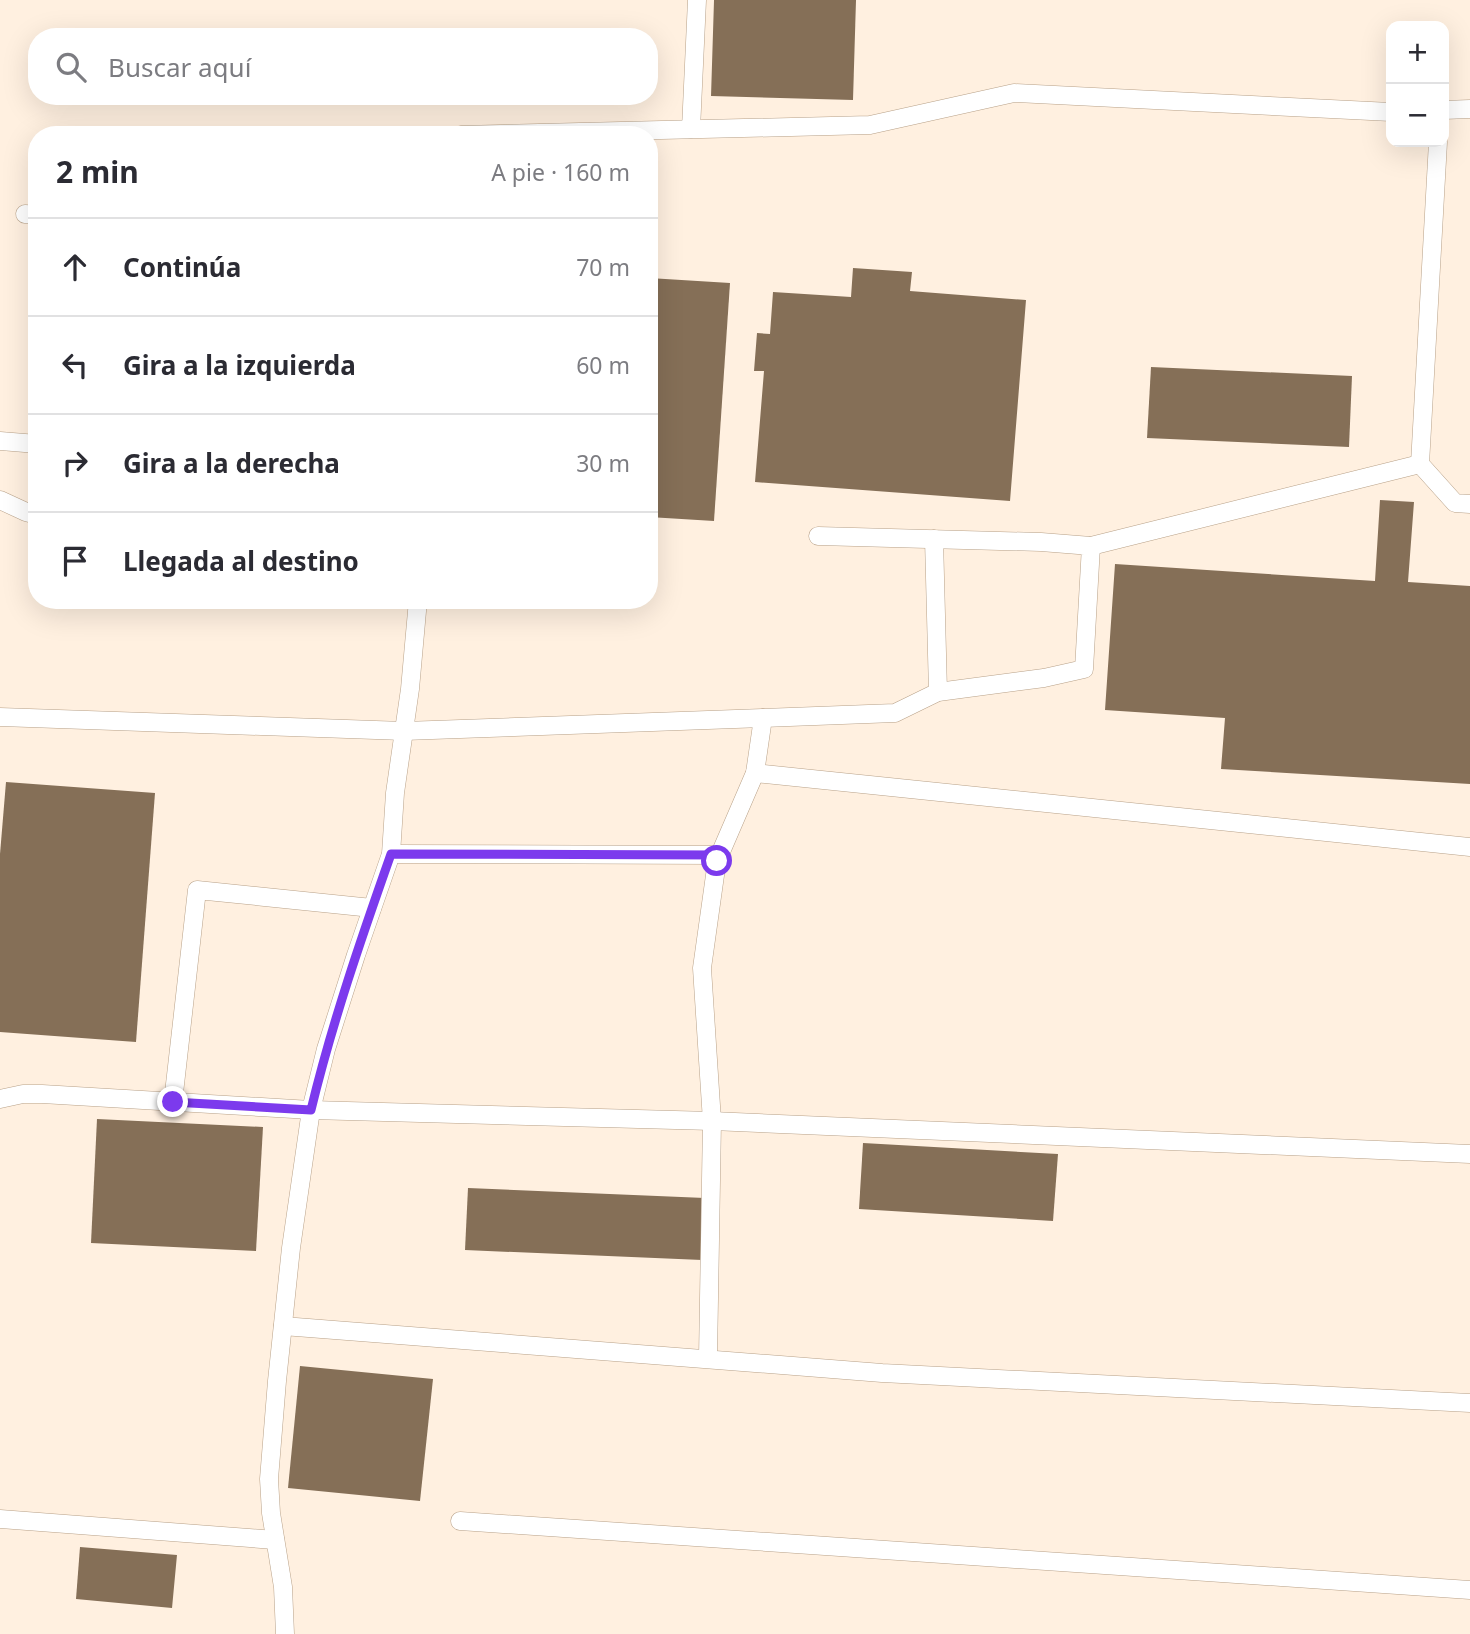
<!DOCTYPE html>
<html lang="es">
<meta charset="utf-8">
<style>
body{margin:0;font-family:"Noto Sans",sans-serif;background:#f7f7f7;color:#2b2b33}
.controls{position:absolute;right:21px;top:21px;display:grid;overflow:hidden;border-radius:14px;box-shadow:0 7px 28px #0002}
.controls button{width:63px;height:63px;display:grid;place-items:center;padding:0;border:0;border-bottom:2px solid #e1e1e2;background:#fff;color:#2b2b33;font:35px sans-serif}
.stop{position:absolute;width:21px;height:21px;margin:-16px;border:5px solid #7c3aed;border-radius:50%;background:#fff}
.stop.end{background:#7c3aed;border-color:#fff;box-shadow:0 2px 7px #0008}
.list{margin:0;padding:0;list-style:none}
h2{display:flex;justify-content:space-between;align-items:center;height:91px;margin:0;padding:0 28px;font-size:30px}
h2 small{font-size:23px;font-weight:400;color:#7c7c81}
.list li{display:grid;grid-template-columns:46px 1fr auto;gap:21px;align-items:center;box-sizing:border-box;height:98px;padding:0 28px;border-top:2px solid #e1e1e2}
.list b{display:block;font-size:26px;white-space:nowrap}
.list em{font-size:23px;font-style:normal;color:#7c7c81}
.icon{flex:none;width:38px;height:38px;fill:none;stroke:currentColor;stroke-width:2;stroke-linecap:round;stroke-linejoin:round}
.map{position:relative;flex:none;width:1470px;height:1634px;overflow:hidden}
.search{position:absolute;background:#fff;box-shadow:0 7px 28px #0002;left:28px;top:28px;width:630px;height:77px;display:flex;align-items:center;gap:18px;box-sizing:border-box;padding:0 24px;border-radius:28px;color:#7c7c81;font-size:26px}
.panel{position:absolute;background:#fff;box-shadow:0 7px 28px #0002;left:28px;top:126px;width:630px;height:483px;border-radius:28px}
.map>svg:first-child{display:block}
.building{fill:#856f57}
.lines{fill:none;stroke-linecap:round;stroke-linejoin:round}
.lane-casing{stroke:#b8a188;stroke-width:19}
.lane{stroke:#fff;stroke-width:18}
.route{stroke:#7c3aed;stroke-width:9}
</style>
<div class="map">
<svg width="1470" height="1634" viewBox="0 0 1470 1634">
<rect width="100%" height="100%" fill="#fff0e0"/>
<!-- building -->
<g class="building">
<path d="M714 0H856L853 100 711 96Z"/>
<path d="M853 268 912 272 910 291 1026 300 1010 501 755 482 764 371H754L757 333 770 334 773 292 851 297Z"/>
<path d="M649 278 730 283 714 521 649 517Z"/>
<path d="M1151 367 1352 376 1349 447 1147 438Z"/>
<path d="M1380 500 1414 502 1408 582 1470 586V784L1221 769 1225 718 1105 710 1115 564 1375 581Z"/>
<path d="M6 782 155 793 136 1042 0 1032V854Z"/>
<path d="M97 1119 263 1127 256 1251 91 1243Z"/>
<path d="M863 1143 1058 1154 1053 1221 859 1209Z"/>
<path d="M468 1188 705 1198 702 1260 465 1250Z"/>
<path d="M300 1366 433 1379 420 1501 288 1488Z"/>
<path d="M80 1547 177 1555 172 1608 76 1599Z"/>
</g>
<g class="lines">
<defs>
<g id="lane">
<path d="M1444 110 1470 109"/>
<path d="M691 129 697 0"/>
<path d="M461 135 870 125 1014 93 1391 112"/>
<path d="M1438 142 1420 464 1455 503 1470 504"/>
<path d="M25 214 37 215"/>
<path d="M0 441 37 444"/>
<path d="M0 500 26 512 37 515"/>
<path d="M934 539 938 692"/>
<path d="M1091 546 1420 464"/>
<path d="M0 717 404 731 763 718"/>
<path d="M755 773 1470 847"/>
<path d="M391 854 720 855"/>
<path d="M0 1099 23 1094H42L311 1110 712 1121 1470 1154"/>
<path d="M173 1102 197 890 372 908"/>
<path d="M283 1326 882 1373 1470 1403"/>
<path d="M708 1358 712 1121 702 968 717 861 755 773 763 718 895 713 938 692 1044 678 1084 669 1091 546 1041 542 818 536"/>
<path d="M0 1519 275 1540"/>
<path d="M460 1521 1470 1590"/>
<path d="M285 1634 283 1587 271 1513 269 1479 277 1381 291 1248 311 1110 326 1049 356 955 391 854 395 793 410 689 418 600"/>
</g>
</defs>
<!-- lane casing -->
<use href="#lane" class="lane-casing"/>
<!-- lane -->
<use href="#lane" class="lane"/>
</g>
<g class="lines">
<!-- route -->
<path class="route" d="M173 1102 311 1110C332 1023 361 939 391 854L720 855 717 861"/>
</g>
</svg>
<div class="controls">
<button>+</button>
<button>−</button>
</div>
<div class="stop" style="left:717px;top:861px"></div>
<div class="stop end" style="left:173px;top:1102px"></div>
<div class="search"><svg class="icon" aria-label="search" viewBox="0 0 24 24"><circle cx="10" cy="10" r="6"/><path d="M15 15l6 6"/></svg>Buscar aquí</div>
<section class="panel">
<h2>2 min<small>A pie · 160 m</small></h2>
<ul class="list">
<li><svg class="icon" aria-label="ahead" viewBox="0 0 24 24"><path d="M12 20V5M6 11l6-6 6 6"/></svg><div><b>Continúa</b></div><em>70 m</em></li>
<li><svg class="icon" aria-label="left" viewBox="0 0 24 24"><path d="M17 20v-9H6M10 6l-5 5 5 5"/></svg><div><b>Gira a la izquierda</b></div><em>60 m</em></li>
<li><svg class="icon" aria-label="right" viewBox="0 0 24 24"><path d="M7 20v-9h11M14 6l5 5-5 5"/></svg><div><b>Gira a la derecha</b></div><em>30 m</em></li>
<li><svg class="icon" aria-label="arrive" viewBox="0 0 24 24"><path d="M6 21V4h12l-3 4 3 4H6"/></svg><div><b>Llegada al destino</b></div></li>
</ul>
</section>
</div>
